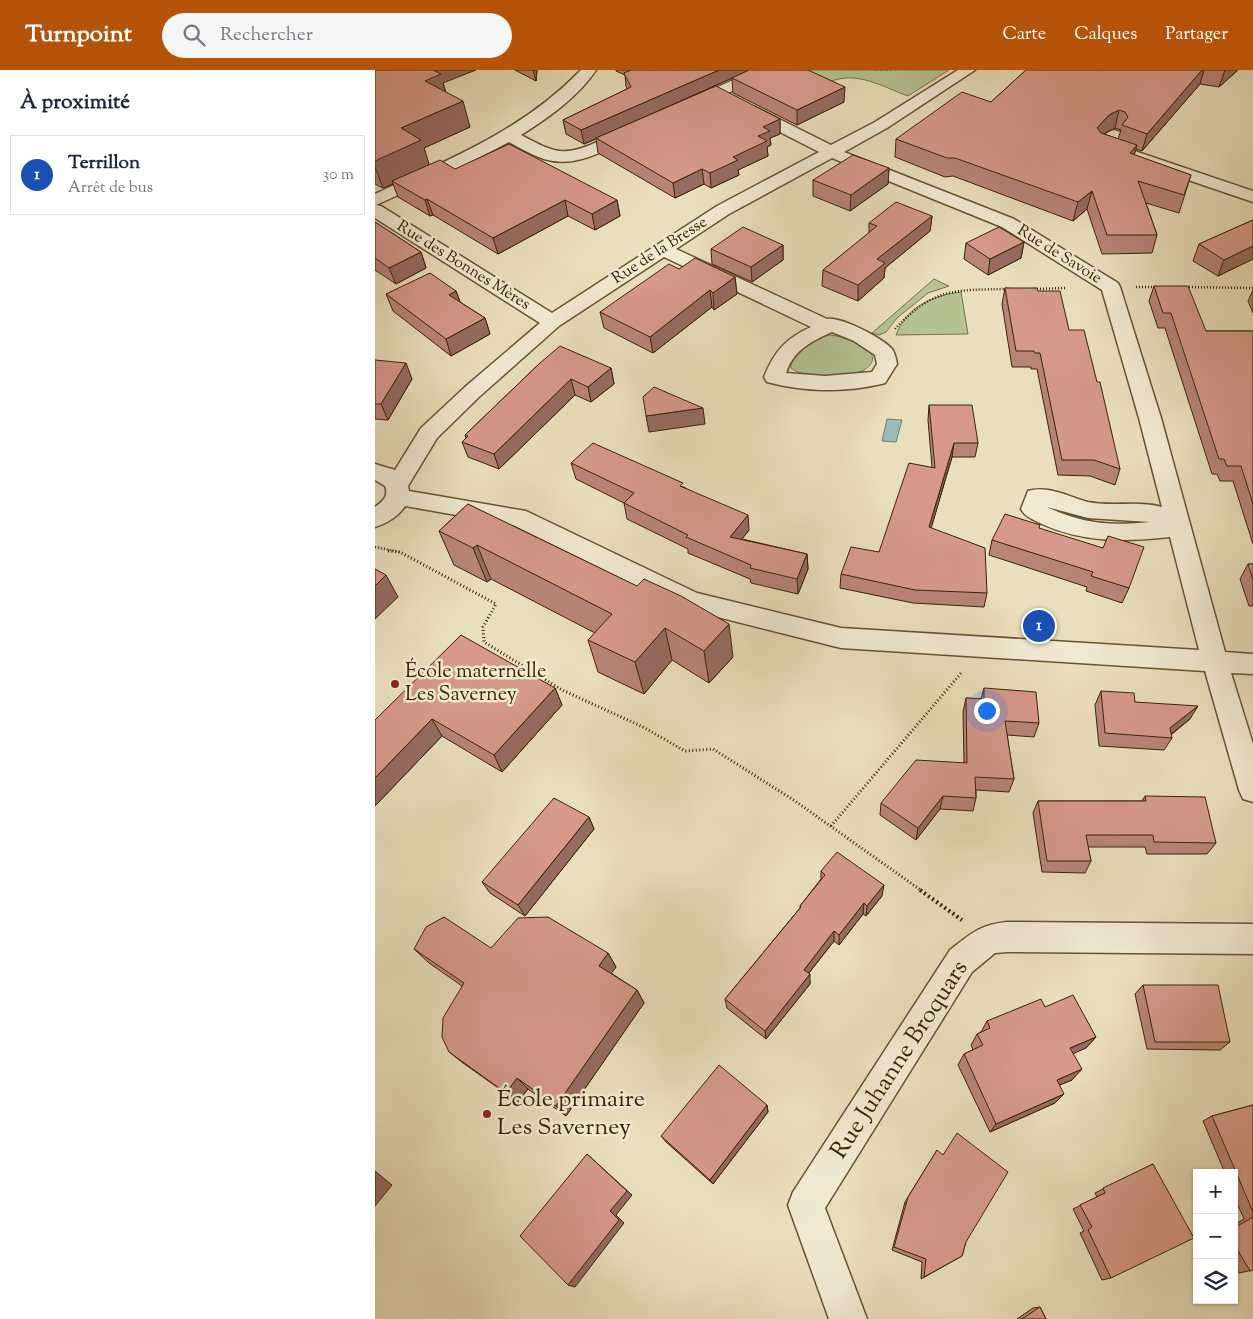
<!DOCTYPE html>
<html lang="fr">
<meta charset="utf-8">
<style>
body{margin:0;font-family:"Sorts Mill Goudy",serif;background:#f6f6f7;color:#1f2937}
.controls{position:absolute;right:15px;bottom:15px;display:grid;overflow:hidden;border-radius:0px;box-shadow:0 1px 4px #0004}
.controls button{width:45px;height:45px;display:grid;place-items:center;padding:0;border:0;border-bottom:1px solid #e0e1e3;background:#fff;color:#1f2937;font:25px sans-serif}
.you{position:absolute;left:611px;top:640px;width:18px;height:18px;margin:-12px;border:4px solid #fff;border-radius:50%;background:#1a73e8;box-shadow:0 0 0 8px #1a73e833}
.badge{display:grid;place-items:center;width:32px;height:32px;border-radius:50%;background:#b45309;color:#fff;font-size:16px;font-weight:700}
.pin{position:absolute;translate:-50% -50%;border:2px solid #fff;box-shadow:0 1px 5px #0006}
.list{margin:0;padding:0;list-style:none}
h2{display:flex;justify-content:space-between;align-items:center;height:65px;margin:0;padding:0 20px;font-size:21px}
h2 small{font-size:16px;font-weight:400;color:#747a83}
.list li{display:grid;grid-template-columns:32px 1fr auto;gap:15px;align-items:center;box-sizing:border-box;height:80px;margin:0 10px 10px;padding:0 10px;border:1px solid #e0e1e3;border-radius:0px}
.list b{display:block;font-size:19px;white-space:nowrap}
.list p{margin:0;font-size:16px;white-space:nowrap;color:#747a83}
.list em{font-size:16px;font-style:normal;color:#747a83}
.icon{flex:none;width:28px;height:28px;fill:none;stroke:currentColor;stroke-width:2;stroke-linecap:round;stroke-linejoin:round}
.map{position:relative;flex:none;width:878px;height:1249px;overflow:hidden}
header{display:flex;align-items:center;gap:30px;box-sizing:border-box;height:70px;padding:0 25px;background:#b45309;color:#fff}
header strong{font-size:24px}
nav{display:flex;gap:28px;margin-inline-start:auto;font-size:18px}
.search{width:350px;height:45px;background:#f6f6f7;display:flex;align-items:center;gap:12px;box-sizing:border-box;padding:0 18px;border-radius:28px;color:#747a83;font-size:19px}
main{display:flex}
aside{flex:1;background:#fff}
.map>svg:first-child{display:block}
.green{fill:#b5c292;stroke:#787349}
.water{fill:#9abbb9;stroke:#747f6f}
.lines{fill:none;stroke-linecap:round;stroke-linejoin:round}
.street-casing{stroke:#67532f;stroke-width:3}
.path-far3{stroke:#3b2400;stroke-width:2;stroke-dasharray:0.5 2;stroke-linecap:butt}
.path-far2{stroke:#3b2400;stroke-width:2.5;stroke-dasharray:1 2;stroke-linecap:butt}
.path-far1{stroke:#3b2400;stroke-width:3;stroke-dasharray:1 2.5;stroke-linecap:butt}
.path{stroke:#3b2400;stroke-width:4;stroke-dasharray:2 3;stroke-linecap:butt}
.street{fill:#f1ead3;fill-rule:evenodd}
.wall{fill:#b88478;stroke:#3b2400;fill-rule:evenodd}
.shaded-wall{fill:#966b61;stroke:#3b2400}
.building{fill:#d6998b;stroke:#3b2400}
.poi-dot{fill:#8f2418;stroke:#f1ead3;stroke-width:2}
.labels{text-anchor:middle;dominant-baseline:central;stroke-width:5;stroke-linejoin:round;paint-order:stroke}
.far-street-label{font-size:16px;fill:#3b2400;stroke:#f1ead3}
.poi-label{font-size:20px;fill:#3b2400;stroke:#f1ead3;text-anchor:start}
.near-street-label{font-size:24px;fill:#3b2400;stroke:#f1ead3}
.near-poi-label{font-size:24px;fill:#3b2400;stroke:#f1ead3;text-anchor:start}
</style>
<header>
<strong>Turnpoint</strong>
<div class="search"><svg class="icon" aria-label="search" viewBox="0 0 24 24"><circle cx="10" cy="10" r="6"/><path d="M15 15l6 6"/></svg>Rechercher</div>
<nav><a>Carte</a><a>Calques</a><a>Partager</a></nav>
</header>
<main>
<aside>
<h2>À proximité<small></small></h2>
<ul class="list">
<li><span class="badge" style="background:#1a4fb4">1</span><div><b>Terrillon</b><p>Arrêt de bus</p></div><em>30 m</em></li>
</ul>
</aside>
<div class="map">
<svg width="878" height="1249" viewBox="0 0 878 1249">
<rect width="100%" height="100%" fill="#eadfbc"/>
<filter id="stains"><feTurbulence type="fractalNoise" baseFrequency=".004" numOctaves="4"/><feColorMatrix values="0 0 0 0 .2 0 0 0 0 .09 0 0 0 0 .02 0 0 0 .5 -.17"/></filter>
<radialGradient id="worn" r=".72"><stop offset=".6" stop-color="#630" stop-opacity="0"/><stop offset="1" stop-color="#630" stop-opacity=".3"/></radialGradient>
<!-- green -->
<g class="green">
<path d="M423 0H574L533 26C508 17 481 0 455 12Z"/>
<path d="M559 209 574 216 553 223 522 248 511 262 504 265 497 263Z"/>
<path d="M586 222 593 264 521 265C531 237 559 225 586 222Z"/>
<path d="M455 265C469 266 517 282 489 300 475 309 428 309 416 298V289C429 278 437 267 455 265Z"/>
</g>
<!-- water -->
<path class="water" d="M512 349 527 350 521 372 507 371Z"/>
<g class="lines">
<defs>
<g id="street">
<path d="M206 0H221C203 27 173 48 146 65 180 83 189 88 226 70 235 66 244 60 254 57L260 59 262 62 260 65C231 80 201 99 169 89 157 85 145 78 134 72L92 94 1 135 6 136 177 243 342 136 444 82 368 43 366 40 368 37H380L456 75 500 52 583 0H600L512 58 469 82 639 149 743 213 745 217 786 348 850 582 878 584V604L856 603 878 674V732L868 729 864 720 830 601 466 578 307 538 138 455 30 436C24 446 11 454 0 457V437C8 431 14 426 10 416L0 410V394L20 400 46 358 90 317 165 253 0 148V124C75 89 147 61 206 0ZM457 88 627 157 727 220 764 348 787 437C764 430 737 437 713 432 693 427 674 415 653 421L646 439C650 447 659 450 667 454 709 473 750 472 795 467L824 580 466 558 322 523 151 441 34 421 33 416 62 368 104 327 184 256 289 187 436 257C411 268 399 282 389 307L392 312C429 322 472 323 510 313L522 294C521 289 520 283 517 279 508 268 465 246 452 249L301 179 354 144ZM457 262 479 271 500 285 502 294 497 302 450 306 411 303C419 280 435 272 457 262ZM672 437 713 448 775 452C736 456 708 454 672 437Z"/>
<path d="M380 0H399L397 3 322 37H312L309 34 312 31Z"/>
<path d="M739 60 745 62 747 65 739 74 878 121V132L722 79 720 76C725 69 731 62 739 60Z"/>
<path d="M632 852 878 854V884L632 882 620 883 597 902 450 1138 492 1249H454L413 1135 418 1122 575 880C597 863 604 855 632 852Z"/>
</g>
</defs>
<!-- street casing -->
<use href="#street" class="street-casing"/>
<!-- path-far3 -->
<path class="path-far3" d="M500 0H516"/>
<!-- path-far2 -->
<g class="path-far2">
<path d="M761 217H782"/>
<path d="M811 217 878 218"/>
<path d="M659 219 690 218"/>
<path d="M520 259C558 218 579 220 632 219"/>
<path d="M0 477 25 482"/>
</g>
<!-- path-far1 -->
<g class="path-far1">
<path d="M13 481 25 482 121 534 108 557 109 572 187 620 268 657 310 681 338 679 420 731 547 821"/>
<path d="M456 756 587 602"/>
</g>
<!-- path -->
<path class="path" d="M545 820 587 850"/>
<!-- street -->
<use href="#street" class="street"/>
</g>
<!-- wall -->
<g class="wall">
<path d="M0 0 68 13 71 22 95 57 49 78 54 95 242 130 245 146 220 160 193 146 123 184 58 145 55 146 23 127 18 114 8 118 0 114Z"/>
<path d="M140 0H162L161 11Z"/>
<path d="M241 0H433L469 32 422 55 358 23 357 8 295 36 405 49V64L395 68 396 75 392 77 393 86 363 100 364 105 336 118 329 114 300 128 223 83 221 69 209 74 191 64 188 50 252 19 251 16 250 5 241 1Z"/>
<path d="M651 0H863L844 17 825 14 767 81 761 79 759 85 816 105 804 143 771 133 782 165 777 183 727 184 712 139 698 151 578 106 570 107 520 87 521 69 616 32ZM740 58 746 60 743 69 729 64 730 63Z"/>
<path d="M514 98 513 114 475 141 438 126V110Z"/>
<path d="M557 146 555 161 510 198 509 208 483 231 447 216 448 200 494 163V153Z"/>
<path d="M878 150V189L843 206 818 191 824 174Z"/>
<path d="M0 152 46 182 51 198 21 214 0 200Z"/>
<path d="M649 172 646 188 613 205 589 189 591 173Z"/>
<path d="M408 175V190L377 212 337 194 336 179Z"/>
<path d="M304 199 360 207 362 224 339 240 337 237 278 283 229 258 225 242Z"/>
<path d="M779 216 831 261H878V474L858 411H845L842 404H837L790 258H783L774 231Z"/>
<path d="M630 218 663 221 694 260 745 399 740 415 715 406 683 405 662 299H656V297H637L627 234Z"/>
<path d="M878 220V243L873 231Z"/>
<path d="M81 221 85 232 110 248 115 264 76 286 18 241 11 224Z"/>
<path d="M0 290 37 309 13 350 0 349Z"/>
<path d="M165 293 236 298 239 314 216 332 200 325 124 399 93 387 87 372 91 368 90 365Z"/>
<path d="M554 335 603 373 600 387H577L556 458 612 523 609 537 538 533 465 518 466 504 504 482 557 397 553 350Z"/>
<path d="M196 393 309 417 374 460 367 469 432 484 433 499 423 524 376 513 375 509 313 483V479L252 449 249 433 201 409Z"/>
<path d="M93 434 358 587 334 613 297 590 269 624 223 602 213 570 220 563 116 509 112 512 79 495 64 461Z"/>
<path d="M664 458 754 518 747 533 711 521 712 517 614 485 617 470Z"/>
<path d="M873 494H878V536H874L865 509Z"/>
<path d="M180 618 187 635 127 702 67 666 0 736V650Z"/>
<path d="M609 618 664 653 659 667 632 665 639 709 634 722 601 720V728L598 741 565 739 541 770 505 745 506 733 589 693 588 642 591 628 606 629Z"/>
<path d="M726 621 760 632 815 649 796 665 797 668 789 680 724 676 720 635Z"/>
<path d="M770 726 841 773 832 784H772L770 777H713L716 791 710 803 667 802 658 743 663 731H767Z"/>
<path d="M214 747 219 759 150 846 115 823 107 812Z"/>
<path d="M446 801 507 826 491 846 488 844 464 875 459 871 434 903 435 914 391 969 352 938 350 929 425 838V836L446 809Z"/>
<path d="M116 878 233 883 241 897 236 903 262 920 269 933 191 1046 153 1019 143 1032 88 993 74 982 87 916 54 893 39 879Z"/>
<path d="M768 915 855 972 845 980 772 979 760 924Z"/>
<path d="M670 937 721 967 711 978 698 983 697 1010 684 1015 680 1033 615 1062 583 995 589 984 598 980 596 975 602 964 606 962 612 951Z"/>
<path d="M392 1035 393 1042 338 1114 291 1072 286 1066Z"/>
<path d="M878 1035V1200L864 1203 859 1195V1155L869 1149 859 1126V1103H850L828 1051 837 1046Z"/>
<path d="M562 1080 591 1172 587 1186 546 1209 547 1192 517 1180 530 1132Z"/>
<path d="M778 1094 736 1208 727 1210 705 1163 709 1161 698 1139 722 1127 720 1123Z"/>
<path d="M665 1237 671 1249H642L658 1238Z"/>
</g>
<!-- shaded-wall -->
<g class="shaded-wall">
<path d="M47 0H101L68 13 73 30 57 37Z"/>
<path d="M158 0H162L161 11Z"/>
<path d="M344 0H375L209 74 206 60Z"/>
<path d="M827 0H829L825 14 767 81 772 64Z"/>
<path d="M850 0H863L844 17Z"/>
<path d="M470 17 469 32 422 55V40Z"/>
<path d="M88 31 95 57 49 78 55 97 17 111 18 114 8 118 0 97V91L26 58Z"/>
<path d="M744 40 740 58 730 63 718 76 722 58 734 45Z"/>
<path d="M405 49V64L395 68 396 75 392 77 393 86 363 100 364 105 336 118 335 103 358 87 388 57Z"/>
<path d="M762 75 757 93 755 83Z"/>
<path d="M514 98 513 114 475 141 476 125Z"/>
<path d="M327 99 329 114 300 128 298 113Z"/>
<path d="M717 121 712 139 698 151 703 132Z"/>
<path d="M52 129 58 145 55 146 50 130Z"/>
<path d="M190 130 193 146 123 184 118 168Z"/>
<path d="M242 130 245 146 220 160 217 144Z"/>
<path d="M557 146 555 161 510 198 509 208 483 231V215L502 189Z"/>
<path d="M649 172 646 188 613 205 615 189Z"/>
<path d="M408 175V190L377 212 376 197Z"/>
<path d="M878 176V189L843 206 849 190Z"/>
<path d="M46 182 51 198 21 214 14 198Z"/>
<path d="M360 207 362 224 339 240 338 223Z"/>
<path d="M335 220 337 237 278 283 275 267Z"/>
<path d="M81 221 87 237 74 225Z"/>
<path d="M110 248 115 264 76 286 71 269Z"/>
<path d="M31 293 37 309 13 350 6 334Z"/>
<path d="M236 298 239 314 216 332 213 317Z"/>
<path d="M196 309 200 325 124 399 119 384Z"/>
<path d="M328 338 330 354 274 362 271 346Z"/>
<path d="M579 373 577 387 552 472 554 457Z"/>
<path d="M373 445 374 460 357 482 355 467Z"/>
<path d="M102 475 116 509 112 512 98 478Z"/>
<path d="M432 484 433 499 423 524 422 509Z"/>
<path d="M11 505 23 527 0 549V516Z"/>
<path d="M354 554 358 587 334 613 329 581Z"/>
<path d="M290 558 297 590 269 624 260 592Z"/>
<path d="M180 618 187 635 127 702 119 685Z"/>
<path d="M823 636 815 649 792 667 795 658Z"/>
<path d="M57 649 67 666 0 736V708Z"/>
<path d="M568 726 565 739 541 770 543 758Z"/>
<path d="M214 747 219 759 150 846 143 835Z"/>
<path d="M509 815 507 826 491 846 492 836Z"/>
<path d="M489 833 488 844 464 875V865Z"/>
<path d="M459 861V871L429 909V900Z"/>
<path d="M233 883 241 897 232 909 224 896Z"/>
<path d="M435 904V914L391 969 390 961Z"/>
<path d="M262 920 269 933 191 1046 181 1036Z"/>
<path d="M721 967 711 978 686 989 695 978Z"/>
<path d="M707 999 697 1010 673 1020 682 1010Z"/>
<path d="M142 1008 153 1019 143 1032 131 1023Z"/>
<path d="M689 1024 680 1033 615 1062 621 1054Z"/>
<path d="M392 1035 393 1042 338 1114 335 1110Z"/>
<path d="M212 1084 257 1125 241 1145 249 1153 200 1217 193 1215Z"/>
<path d="M0 1101 17 1115 0 1136Z"/>
</g>
<!-- building -->
<g class="building">
<path d="M0 0H58L66 4 50 11 88 31 26 58 46 70 0 91Z"/>
<path d="M256 0H344L206 60 188 50 256 17 249 3Z"/>
<path d="M374 0H433L470 17 422 40 357 8Z"/>
<path d="M651 0H827L772 64 747 55 753 47 750 42 744 40 734 45 722 58 726 63 762 75 755 83 816 105 809 125 763 111 782 165H732L717 121 703 132 580 88H572L521 69 587 22 616 32Z"/>
<path d="M341 16 405 49 388 57 395 61 383 66 392 71 358 87 363 90 335 103 327 99 298 113 221 68Z"/>
<path d="M134 74 242 130 217 144 190 130 118 168 52 129 50 130 17 111 65 90 80 99Z"/>
<path d="M478 85 514 98 476 125 438 110Z"/>
<path d="M521 132 557 146 502 189 510 193 483 215 448 200 502 156 494 153Z"/>
<path d="M878 150V176L849 190 824 174Z"/>
<path d="M0 152 46 182 14 198 0 188Z"/>
<path d="M368 157 408 175 376 197 336 179Z"/>
<path d="M624 157 649 172 615 189 591 173Z"/>
<path d="M320 188 360 207 338 223 335 220 275 267 225 242 294 194 304 199Z"/>
<path d="M55 203 81 221 74 225 110 248 71 269 11 224Z"/>
<path d="M779 216H813L831 261H878V434L866 396H852L849 389H844L796 243H788Z"/>
<path d="M630 218H662L663 221H685L694 260H709L722 312H725L745 399 719 390H687L665 283H660L659 281H641Z"/>
<path d="M185 276 236 298 213 317 196 309 119 384 87 372 93 366 90 365 165 293Z"/>
<path d="M0 290 31 293 6 334H0Z"/>
<path d="M279 317 328 338 271 346 268 327Z"/>
<path d="M554 335H597L603 373H579L554 457 610 478 612 523 540 520 466 504 476 477 504 482 534 393 560 398Z"/>
<path d="M218 373 308 413 305 416 373 445 355 467 432 484 422 509 375 498 376 495 311 467 313 465 249 433 259 423 196 393Z"/>
<path d="M93 434 262 516 269 509 306 526 354 554 329 581 290 558 260 592 213 570 237 544 102 475 98 478 64 461Z"/>
<path d="M630 444 665 455 664 458 728 478 733 466 769 477 754 518 716 506 718 502 617 470Z"/>
<path d="M873 494H878V510Z"/>
<path d="M0 499 11 505 0 516Z"/>
<path d="M86 565 180 618 119 685 57 649 0 708V650Z"/>
<path d="M609 618 661 622 664 653 630 651 639 709 600 707 601 728 568 726 543 758 506 733 541 690 592 693 591 628 609 629Z"/>
<path d="M726 621 759 623 760 632 823 636 795 658 797 668 730 663Z"/>
<path d="M770 726 830 727 841 773 779 772 778 765H711L716 791H672L663 731H771Z"/>
<path d="M179 728 214 747 143 835 107 812Z"/>
<path d="M462 782 509 815 492 836 489 833 464 865 459 861 429 900 435 904 390 961 350 929 426 837 425 836 450 805 446 801Z"/>
<path d="M69 847 116 878 143 848 173 847 233 883 224 896 262 920 181 1036 142 1008 131 1023 74 982 67 967 68 948 89 913 39 879 51 857Z"/>
<path d="M768 915H843L855 972H780Z"/>
<path d="M698 925 721 967 695 978 707 999 682 1010 689 1024 621 1054 589 984 608 975 602 964 615 958 612 951 666 929 670 937Z"/>
<path d="M344 995 392 1035 335 1110 286 1066Z"/>
<path d="M878 1035V1142L837 1046Z"/>
<path d="M582 1063 633 1102 591 1172 587 1186 549 1207 551 1189 519 1177 533 1127 562 1080 568 1085Z"/>
<path d="M212 1084 252 1121 235 1141 244 1150 193 1215 145 1166Z"/>
<path d="M778 1094 819 1168 736 1208 713 1160 717 1157 705 1135 730 1123 728 1118Z"/>
<path d="M878 1147V1200L875 1201 859 1174V1158Z"/>
<path d="M665 1237 671 1249H647Z"/>
</g>
<!-- markers -->
<g class="poi-dot">
<circle cx="20" cy="614" r="5"/>
<circle cx="112" cy="1044" r="5"/>
</g>
<g class="labels">
<!-- far-street labels -->
<g class="far-street-label">
<text transform="translate(285 181) rotate(-33)">Rue de la Bresse</text>
<text transform="translate(684 185) rotate(32)">Rue de Savoie</text>
<text transform="translate(88 196) rotate(32)">Rue des Bonnes Mères</text>
</g>
<!-- poi labels -->
<g class="poi-label">
<text x="30" y="602">École maternelle<tspan x="30" dy="23">Les Saverney</tspan></text>
</g>
<!-- near-street labels -->
<g class="near-street-label">
<text transform="translate(525 990) rotate(-57)">Rue Juhanne Broquars</text>
</g>
<!-- near-poi labels -->
<g class="near-poi-label">
<text x="122" y="1030">École primaire<tspan x="122" dy="28">Les Saverney</tspan></text>
</g>
</g>
<rect width="100%" height="100%" filter="url(#stains)"/>
<rect width="100%" height="100%" fill="url(#worn)"/>
</svg>
<div class="controls">
<button>+</button>
<button>−</button>
<button><svg class="icon" aria-label="layers" viewBox="0 0 24 24"><path d="M12 4l9 5-9 5-9-5zM3 14l9 5 9-5"/></svg></button>
</div>
<div class="you"></div>
<div class="pin badge" style="left:664px;top:556px;background:#1a4fb4">1</div>
</div>
</main>
